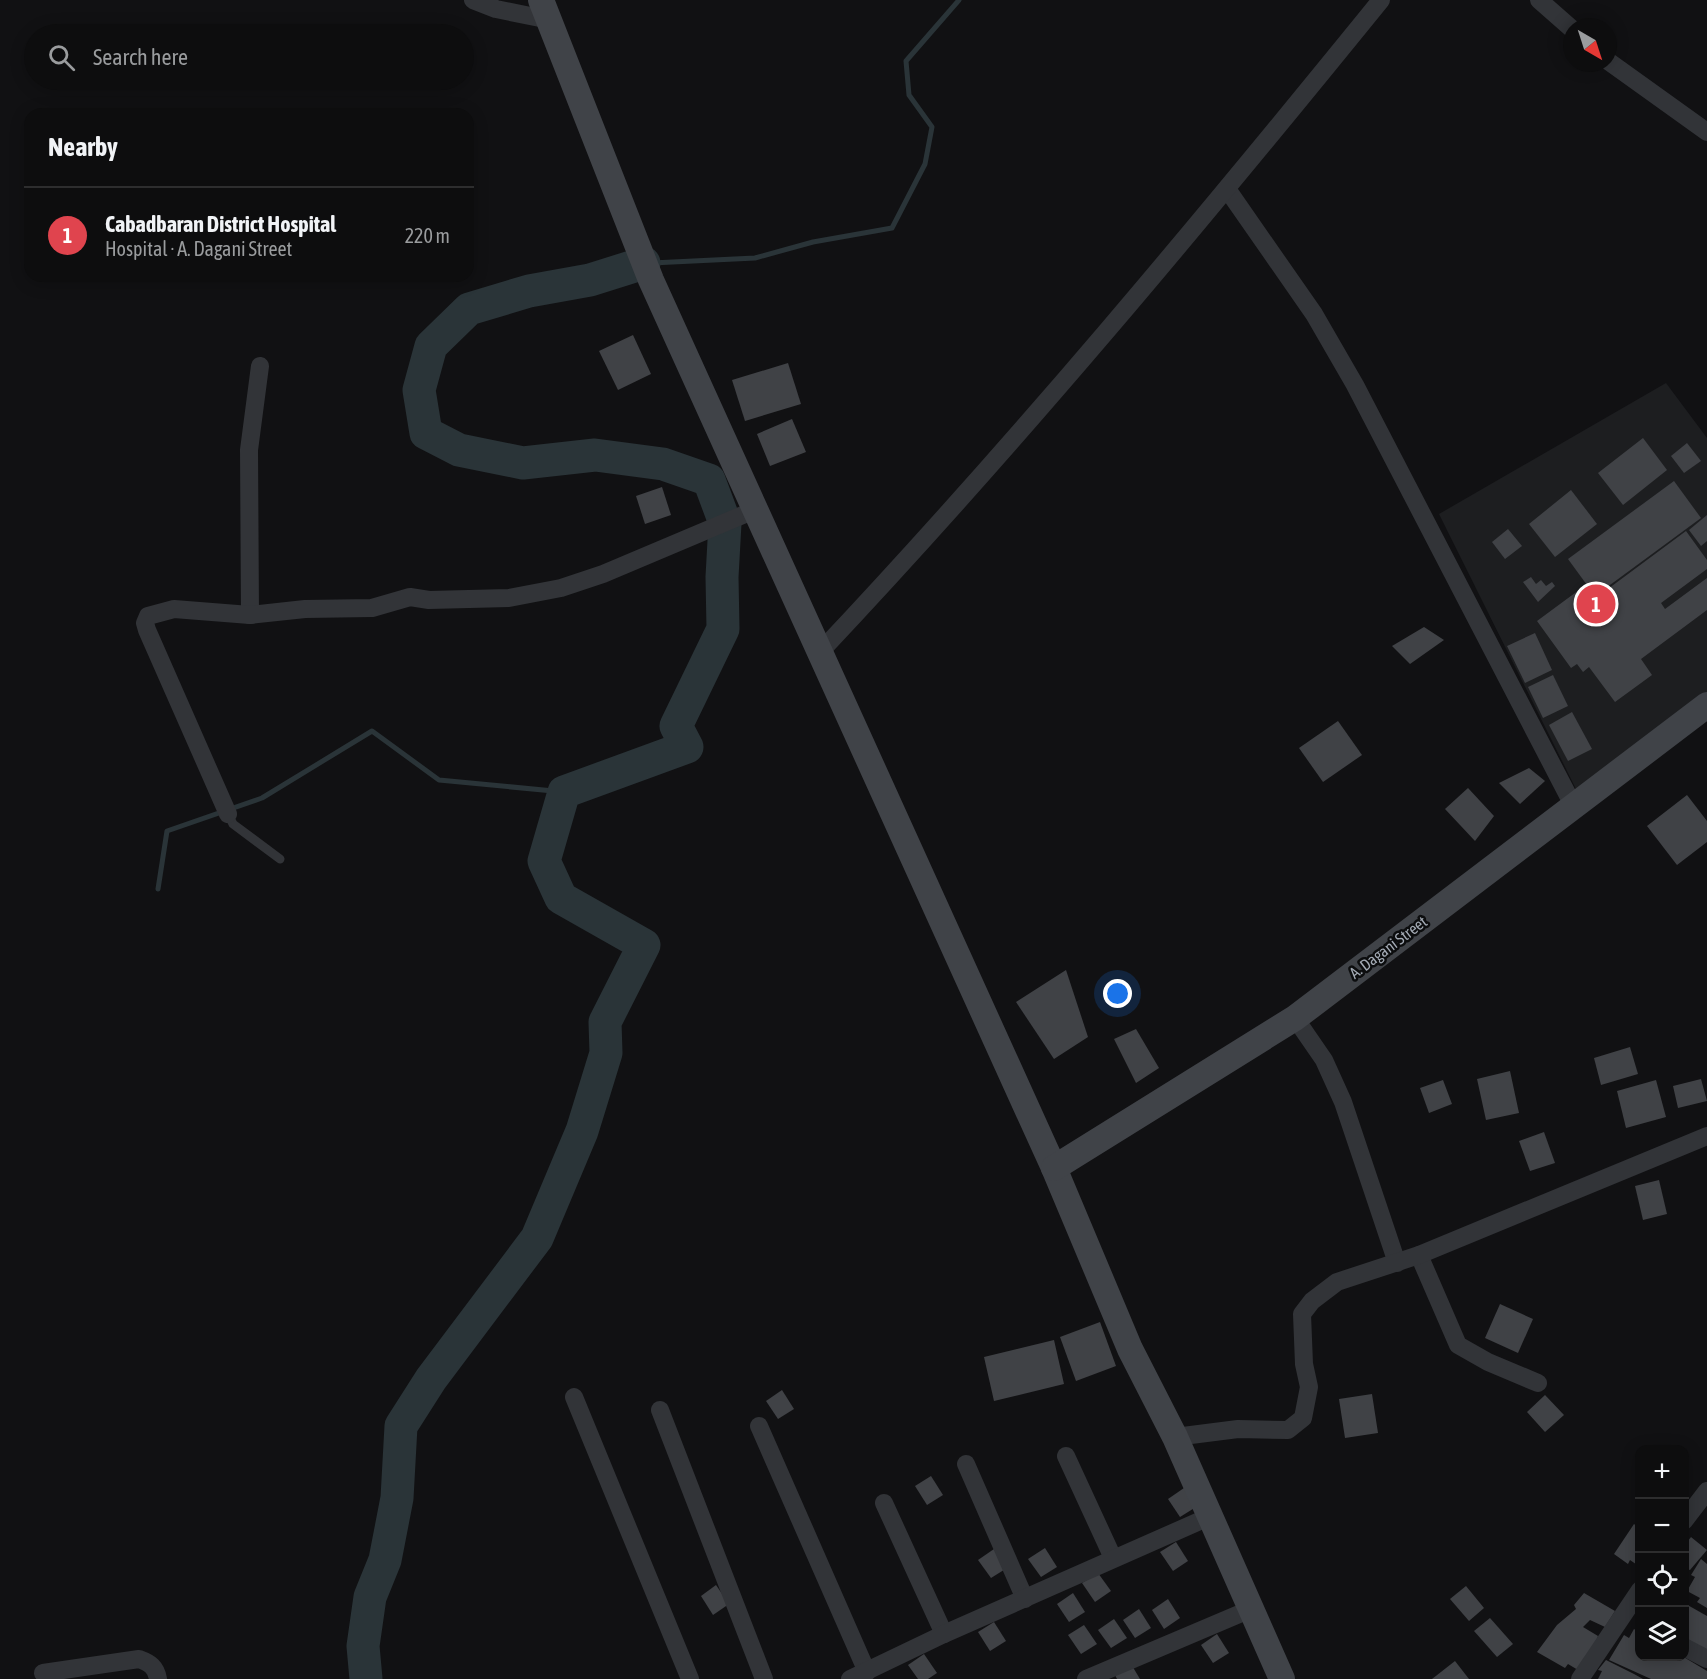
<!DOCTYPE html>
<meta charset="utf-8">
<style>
body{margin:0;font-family:"Asap Condensed",sans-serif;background:#161617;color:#f1f3f6}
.controls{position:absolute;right:18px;bottom:18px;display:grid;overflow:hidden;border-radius:12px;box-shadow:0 3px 15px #0003}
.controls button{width:54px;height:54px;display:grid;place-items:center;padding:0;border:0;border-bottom:2px solid #2d2d2e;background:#0d0d0e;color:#f1f3f6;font:30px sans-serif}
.compass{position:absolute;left:1563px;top:18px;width:54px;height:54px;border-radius:50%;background:#0d0d0e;box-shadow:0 3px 15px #0003;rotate:141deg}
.you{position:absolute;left:1118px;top:994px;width:21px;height:21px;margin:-15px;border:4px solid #fff;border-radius:50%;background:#1a73e8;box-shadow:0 0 0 9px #1a73e833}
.badge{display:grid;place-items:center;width:39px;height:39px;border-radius:50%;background:#8c9099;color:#fff;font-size:20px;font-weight:700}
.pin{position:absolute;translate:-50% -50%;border:3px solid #fff;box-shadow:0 2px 6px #0006}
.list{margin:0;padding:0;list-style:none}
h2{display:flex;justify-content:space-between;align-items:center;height:78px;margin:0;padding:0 24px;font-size:26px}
h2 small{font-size:20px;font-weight:400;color:#9a9c9e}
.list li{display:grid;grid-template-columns:39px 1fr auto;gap:18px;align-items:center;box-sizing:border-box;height:96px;padding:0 24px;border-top:2px solid #2d2d2e}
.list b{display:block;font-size:22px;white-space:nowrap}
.list p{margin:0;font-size:20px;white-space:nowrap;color:#9a9c9e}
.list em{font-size:20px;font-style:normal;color:#9a9c9e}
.icon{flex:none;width:33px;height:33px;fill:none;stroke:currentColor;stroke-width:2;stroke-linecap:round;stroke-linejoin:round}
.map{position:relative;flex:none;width:1707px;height:1679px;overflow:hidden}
.search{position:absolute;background:#0d0d0e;box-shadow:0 3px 15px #0003;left:24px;top:24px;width:450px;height:66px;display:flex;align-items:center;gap:15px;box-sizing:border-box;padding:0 21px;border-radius:33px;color:#9a9c9e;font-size:22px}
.panel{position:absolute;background:#0d0d0e;box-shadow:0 3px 15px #0003;left:24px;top:108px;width:450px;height:174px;border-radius:18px}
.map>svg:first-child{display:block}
.built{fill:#1d1e20}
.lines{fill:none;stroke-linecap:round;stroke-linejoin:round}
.stream{stroke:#2a3438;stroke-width:5}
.river{stroke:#2a3438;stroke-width:33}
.building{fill:#404246}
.lane{stroke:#323438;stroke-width:9}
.street{stroke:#323438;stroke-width:18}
.secondary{stroke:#404348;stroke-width:26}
.labels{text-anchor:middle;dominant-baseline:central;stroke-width:5;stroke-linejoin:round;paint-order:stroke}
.street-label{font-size:16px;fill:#a3aab4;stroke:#0c0d0e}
</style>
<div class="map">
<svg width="1707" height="1679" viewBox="0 0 1707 1679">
<rect width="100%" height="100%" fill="#111113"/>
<!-- built -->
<path class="built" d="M1666 383 1707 438V695L1576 789 1439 514Z"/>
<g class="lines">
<!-- stream -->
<g class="stream">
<path d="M652 263 755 258 813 242 892 228 925 164 932 127 909 95 906 61 959 0"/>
<path d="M158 889 167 831 262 798 372 731 439 780 564 792"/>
</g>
<!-- river -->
<path class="river" d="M366 1679 363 1646 370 1597 385 1560 397 1498 401 1426 431 1379 537 1238 582 1131 606 1053 605 1022 644 945 561 898 544 861 564 792 687 747 676 726 723 629 722 577 725 523 709 480 663 464 595 455 523 463 459 450 426 433 419 390 431 346 469 309 529 291 590 280 644 263"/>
</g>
<!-- building -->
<g class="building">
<path d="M633 335 651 374 618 390 599 351Z"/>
<path d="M788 363 801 404 745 421 732 380Z"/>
<path d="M792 419 806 452 770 466 757 434Z"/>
<path d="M1643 438 1667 470 1623 505 1598 473Z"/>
<path d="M1687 443 1701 461 1684 473 1671 456Z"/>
<path d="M1674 481 1701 518 1595 596 1568 559Z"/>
<path d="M662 487 671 515 645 524 636 496Z"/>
<path d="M1571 490 1597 524 1555 557 1529 524Z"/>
<path d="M1707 515V541L1701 546 1689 530Z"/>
<path d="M1508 529 1522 546 1505 559 1492 542Z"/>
<path d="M1686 531 1707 560V569L1661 603 1665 609 1707 578V610L1641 659 1652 675 1615 702 1589 667 1583 672 1577 664 1571 668 1537 621 1579 590 1589 603Z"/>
<path d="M1531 577 1536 584 1541 580 1546 586 1552 582 1555 586 1538 602 1523 582Z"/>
<path d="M1424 627 1444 640 1410 664 1392 646Z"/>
<path d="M1535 633 1552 670 1525 683 1507 646Z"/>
<path d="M1553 675 1568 706 1543 718 1528 687Z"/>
<path d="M1572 712 1592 749 1568 761 1549 725Z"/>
<path d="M1338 721 1362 755 1323 782 1299 748Z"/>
<path d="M1529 768 1545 781 1520 804 1499 783Z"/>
<path d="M1468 788 1494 816 1475 841 1445 809Z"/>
<path d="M1687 795 1707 821V842L1677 865 1647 826Z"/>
<path d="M1066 970 1088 1037 1054 1059 1016 1002Z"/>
<path d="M1136 1029 1159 1068 1136 1083 1114 1039Z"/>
<path d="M1630 1047 1638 1074 1601 1085 1594 1058Z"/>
<path d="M1510 1071 1519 1113 1486 1120 1477 1079Z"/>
<path d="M1701 1079 1707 1101 1678 1108 1673 1086Z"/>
<path d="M1443 1080 1452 1104 1429 1113 1420 1088Z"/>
<path d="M1656 1080 1666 1117 1626 1128 1617 1091Z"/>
<path d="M1544 1132 1555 1163 1530 1171 1519 1141Z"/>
<path d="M1659 1180 1667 1214 1643 1220 1635 1186Z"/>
<path d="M1500 1304 1533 1319 1518 1353 1485 1338Z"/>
<path d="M1100 1322 1116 1366 1076 1381 1060 1337Z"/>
<path d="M1054 1340 1064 1384 994 1401 984 1357Z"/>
<path d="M782 1390 794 1409 778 1419 766 1401Z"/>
<path d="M1372 1394 1378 1433 1345 1438 1339 1399Z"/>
<path d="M1545 1395 1564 1415 1545 1432 1527 1412Z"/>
<path d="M931 1476 943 1495 927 1505 915 1486Z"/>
<path d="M1184 1488 1196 1507 1180 1517 1168 1499Z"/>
<path d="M1634 1524 1640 1529V1567L1630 1560 1628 1564 1614 1554Z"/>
<path d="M1691 1537 1707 1550 1690 1570 1684 1568V1546Z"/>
<path d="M1176 1542 1188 1561 1173 1571 1160 1552Z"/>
<path d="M1045 1548 1057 1567 1041 1577 1028 1559Z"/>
<path d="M994 1549 1007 1568 991 1578 978 1560Z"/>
<path d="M1701 1559 1707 1564V1608L1697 1602 1700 1598 1687 1591 1695 1577 1691 1575Z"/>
<path d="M1098 1573 1111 1591 1095 1602 1082 1583Z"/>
<path d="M716 1585 729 1604 713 1615 701 1596Z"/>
<path d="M1466 1586 1484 1608 1469 1621 1450 1599Z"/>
<path d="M1073 1593 1085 1612 1069 1622 1057 1604Z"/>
<path d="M1584 1593 1615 1611 1605 1627 1590 1620 1583 1627 1598 1636 1593 1649 1578 1670 1568 1664 1565 1668 1537 1652 1557 1625 1576 1609 1574 1605Z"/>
<path d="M1168 1599 1180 1618 1164 1629 1152 1610Z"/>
<path d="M1684 1603 1707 1616V1651L1684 1637Z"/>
<path d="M1139 1609 1151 1628 1135 1638 1123 1620Z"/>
<path d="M1490 1618 1513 1644 1497 1657 1474 1631Z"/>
<path d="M1114 1619 1127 1638 1111 1648 1098 1630Z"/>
<path d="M994 1622 1006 1641 990 1651 978 1632Z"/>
<path d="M1084 1625 1097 1644 1081 1654 1068 1635Z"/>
<path d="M1634 1629 1640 1633V1656H1682L1707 1671V1679H1651L1609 1660 1624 1635 1629 1638Z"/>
<path d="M1217 1634 1229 1653 1213 1663 1201 1645Z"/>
<path d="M924 1654 937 1673 928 1679H918L908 1665Z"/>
<path d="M1606 1660 1634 1674 1643 1679H1598L1602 1671 1598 1670Z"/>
<path d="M1455 1661 1469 1679H1432Z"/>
<path d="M1131 1664 1140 1679H1117L1115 1675Z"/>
</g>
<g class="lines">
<!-- lane -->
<path class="lane" d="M228 814 233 824 280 859"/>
<!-- street -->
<g class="street">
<path d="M473 0 496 9 550 20"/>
<path d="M1539 0 1572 29"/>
<path d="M1608 61 1707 132"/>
<path d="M1227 189 1314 314 1355 385 1573 805"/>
<path d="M250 615 249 450 260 366"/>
<path d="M820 652C1017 443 1200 223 1381 0"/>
<path d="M228 814 147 630 145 623 148 616 174 609 250 615 305 609 372 608 410 597 429 600 509 598 561 588 603 574 757 509"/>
<path d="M1295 1018 1324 1060 1343 1102 1397 1263"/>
<path d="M1419 1255 1458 1345 1488 1362 1538 1383"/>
<path d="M574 1397 690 1679"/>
<path d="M660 1410 764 1679"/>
<path d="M759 1426 867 1672"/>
<path d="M1175 1437 1238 1429 1288 1430 1303 1418 1309 1387 1304 1364 1302 1314 1312 1301 1337 1282 1419 1255 1707 1136"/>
<path d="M1066 1456 1113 1558"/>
<path d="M966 1464 1025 1599"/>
<path d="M884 1503 944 1634"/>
<path d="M1684 1521 1707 1491"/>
<path d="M1684 1647 1707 1659"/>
<path d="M43 1673 139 1659C150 1663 156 1667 158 1679"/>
<path d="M850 1679 944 1634 1211 1516"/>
<path d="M1086 1679 1251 1609"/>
<path d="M1580 1679 1640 1590"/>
</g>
<!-- secondary -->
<g class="secondary">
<path d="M541 0 651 280 1054 1168 1130 1349 1175 1437 1282 1679"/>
<path d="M1054 1168 1295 1018 1707 705"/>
</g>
</g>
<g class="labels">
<!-- street labels -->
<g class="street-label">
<text transform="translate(1388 947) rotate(-37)">A. Dagani Street</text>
</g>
</g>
</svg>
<div class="controls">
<button>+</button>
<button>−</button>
<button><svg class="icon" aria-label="locate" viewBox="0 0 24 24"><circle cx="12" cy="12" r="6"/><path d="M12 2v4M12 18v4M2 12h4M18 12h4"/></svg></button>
<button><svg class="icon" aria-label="layers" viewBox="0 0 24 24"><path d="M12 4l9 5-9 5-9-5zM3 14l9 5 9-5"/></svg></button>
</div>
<svg class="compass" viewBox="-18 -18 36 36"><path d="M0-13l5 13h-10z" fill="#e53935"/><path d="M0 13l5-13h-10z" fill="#9a9c9e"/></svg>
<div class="you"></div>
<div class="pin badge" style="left:1596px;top:604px;background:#e0444e">1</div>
<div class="search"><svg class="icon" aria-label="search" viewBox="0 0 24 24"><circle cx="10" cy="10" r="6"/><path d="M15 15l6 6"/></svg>Search here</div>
<section class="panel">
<h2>Nearby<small></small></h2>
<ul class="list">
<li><span class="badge" style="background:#e0444e">1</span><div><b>Cabadbaran District Hospital</b><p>Hospital · A. Dagani Street</p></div><em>220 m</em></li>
</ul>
</section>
</div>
